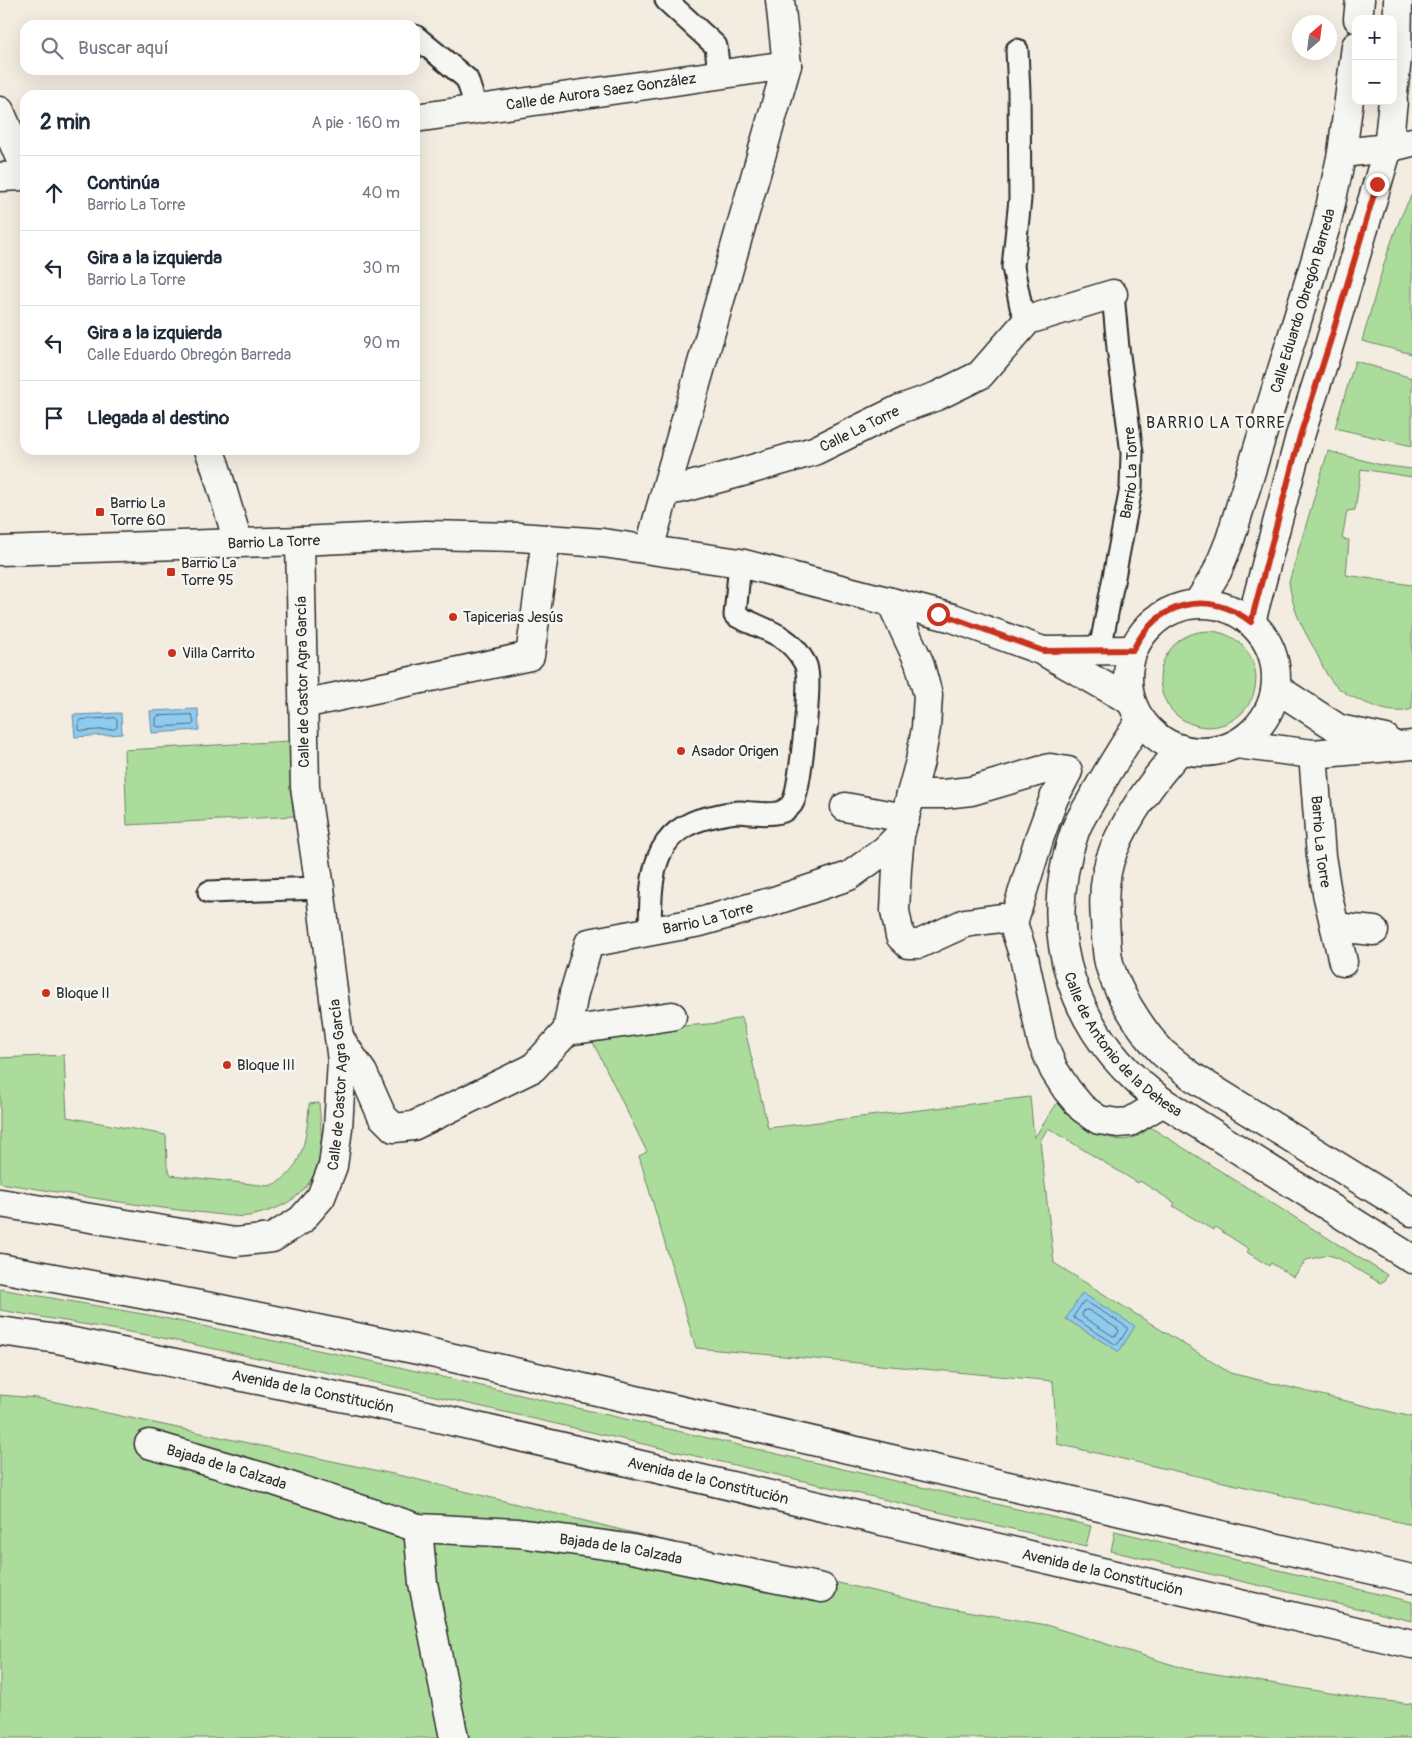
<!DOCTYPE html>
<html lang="es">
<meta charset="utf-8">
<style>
body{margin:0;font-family:Pangolin,sans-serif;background:#f6f6f7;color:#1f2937}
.controls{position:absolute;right:15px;top:15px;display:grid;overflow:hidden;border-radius:10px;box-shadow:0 5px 20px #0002}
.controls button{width:45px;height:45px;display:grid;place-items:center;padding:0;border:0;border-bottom:1px solid #e0e1e3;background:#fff;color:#1f2937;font:25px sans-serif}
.compass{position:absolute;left:1292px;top:15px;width:45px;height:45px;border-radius:50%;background:#fff;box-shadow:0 5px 20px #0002;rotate:28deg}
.stop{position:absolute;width:15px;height:15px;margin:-11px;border:4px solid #c8321e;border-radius:50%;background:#fff}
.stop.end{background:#c8321e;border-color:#fff;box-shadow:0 1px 5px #0008}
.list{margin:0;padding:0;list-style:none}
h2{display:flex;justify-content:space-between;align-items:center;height:65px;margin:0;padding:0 20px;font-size:21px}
h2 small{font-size:16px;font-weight:400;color:#747a83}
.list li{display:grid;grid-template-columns:32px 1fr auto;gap:15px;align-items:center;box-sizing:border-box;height:75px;padding:0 20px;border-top:1px solid #e0e1e3}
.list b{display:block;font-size:19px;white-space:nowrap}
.list p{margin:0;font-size:16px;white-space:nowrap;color:#747a83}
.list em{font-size:16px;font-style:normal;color:#747a83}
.icon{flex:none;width:28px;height:28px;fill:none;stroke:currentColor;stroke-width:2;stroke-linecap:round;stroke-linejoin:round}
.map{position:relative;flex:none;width:1412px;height:1738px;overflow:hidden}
.search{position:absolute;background:#fff;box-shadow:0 5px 20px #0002;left:20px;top:20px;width:400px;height:55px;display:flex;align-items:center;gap:12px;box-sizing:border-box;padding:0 18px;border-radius:15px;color:#747a83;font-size:19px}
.panel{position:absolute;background:#fff;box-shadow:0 5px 20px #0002;left:20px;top:90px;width:400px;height:365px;border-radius:15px}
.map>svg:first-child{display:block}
.green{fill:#acdc9c;stroke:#6c8464}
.water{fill:#8fcbef;stroke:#678ba1}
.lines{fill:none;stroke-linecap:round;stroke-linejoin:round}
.shore{stroke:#536b79;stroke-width:1}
.service-casing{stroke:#2b2b2b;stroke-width:25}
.minor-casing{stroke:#2b2b2b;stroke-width:31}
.secondary-casing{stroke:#2b2b2b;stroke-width:31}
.primary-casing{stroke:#2b2b2b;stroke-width:31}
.service{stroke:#f6f6f2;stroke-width:21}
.minor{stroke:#f6f6f2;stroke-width:28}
.secondary{stroke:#f6f6f2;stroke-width:28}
.primary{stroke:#f6f6f2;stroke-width:28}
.route{stroke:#c8321e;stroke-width:6}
.poi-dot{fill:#c8321e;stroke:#f6f6f2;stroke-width:2}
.labels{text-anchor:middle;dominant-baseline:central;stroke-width:5;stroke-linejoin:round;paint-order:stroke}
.street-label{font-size:15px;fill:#2b2b2b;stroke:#f6f6f2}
.poi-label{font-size:15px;fill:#2b2b2b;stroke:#f6f6f2;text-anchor:start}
.neighbourhood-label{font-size:16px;letter-spacing:1px;fill:#2b2b2b;stroke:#f6f6f2}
</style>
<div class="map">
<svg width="1412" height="1738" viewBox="0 0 1412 1738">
<rect width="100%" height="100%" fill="#f3ece0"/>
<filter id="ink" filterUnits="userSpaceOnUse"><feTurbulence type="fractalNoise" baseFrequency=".02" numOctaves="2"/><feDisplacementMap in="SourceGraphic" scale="10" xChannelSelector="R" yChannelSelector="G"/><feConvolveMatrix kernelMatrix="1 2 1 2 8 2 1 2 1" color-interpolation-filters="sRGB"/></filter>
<g filter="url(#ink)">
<!-- green -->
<g class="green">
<path d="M1411 196H1412V354L1362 341C1376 295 1388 238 1411 196Z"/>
<path d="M1355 361 1412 378V446L1335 428Z"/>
<path d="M1328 451 1381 465 1412 469V477L1361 469 1355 510 1347 511 1342 539 1349 540 1346 575 1412 585V709C1399 714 1383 710 1371 705 1358 700 1344 694 1334 684 1325 674 1321 662 1315 650 1301 625 1293 611 1289 582Z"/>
<circle cx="1208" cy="679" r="48"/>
<path d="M290 741 296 816 127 825 124 750Z"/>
<path d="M742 1017 768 1128 1030 1097 1034 1138 1060 1099C1084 1121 1116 1160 1150 1127L1387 1275 1384 1281 1380 1283 1338 1258 1328 1255 1306 1260 1294 1277 1271 1263 1269 1266 1247 1252 1249 1249 1215 1227 1213 1230 1173 1206 1175 1203 1140 1181 1138 1183 1048 1128 1040 1141 1054 1263 1230 1373 1412 1417V1525L1057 1444 1053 1381 696 1348 639 1156 647 1152 589 1034 720 1023Z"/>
<path d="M64 1055 67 1117 166 1135 167 1167 171 1175 269 1186C274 1184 279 1182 283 1179 304 1164 308 1127 309 1104L319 1103C321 1127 325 1155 312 1178 299 1201 275 1211 249 1216 236 1218 211 1213 196 1212 131 1205 65 1193 0 1183V1058Z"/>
<path d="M0 1289 154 1316 390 1365 1091 1526 1086 1546 387 1385 153 1336 0 1310Z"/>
<path d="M0 1395 37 1398 407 1477 812 1577 934 1605 1046 1625 1186 1669 1360 1698 1412 1704V1738H0Z"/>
<path d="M1115 1531 1412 1602V1621L1111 1551Z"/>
</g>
<!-- water -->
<g class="water">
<path d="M198 709 199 730 152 733 150 711Z"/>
<path d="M121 713 122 734 75 737 73 715Z"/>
<path d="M1082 1293 1135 1326 1119 1352 1066 1319Z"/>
</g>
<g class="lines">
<!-- shore -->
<g class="shore">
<path d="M192 715 194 723 192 725 159 727 156 726V718L158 716Z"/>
<path d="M115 718 117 720V727L115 729 82 731 79 730V722L80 720Z"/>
<path d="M1085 1301 1127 1327V1330L1118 1344H1115L1074 1318V1316L1083 1302Z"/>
<path d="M1085 1310H1088L1118 1329 1119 1331 1117 1335 1113 1336 1083 1317 1082 1314Z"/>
</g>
<defs>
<g id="service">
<path d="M666 0 716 46 719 74"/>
<path d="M415 36 467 79 477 110"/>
<path d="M1017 50 1019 92 1020 199 1013 267 1021 307 1028 320"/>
<path id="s1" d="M1100 650 1131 488 1132 453 1118 348 1113 294"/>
<path d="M209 892 320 888"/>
<path d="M650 931C651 881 649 830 710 817 720 815 730 812 740 812 751 813 777 816 785 810 787 809 792 805 793 802 800 790 811 686 807 671 807 667 805 663 803 660 787 632 760 629 735 615L740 563"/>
</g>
<g id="minor">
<path d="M1358 19 1360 0"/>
<path d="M1393 94 1397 59 1398 0"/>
<path d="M0 111 25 170"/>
<path id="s2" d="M415 118 787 65"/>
<path d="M1342 153 1388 148 1412 142"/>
<path d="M0 177 25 176"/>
<path d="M209 450 215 465 238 542"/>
<path id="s3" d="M666 491 679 489 742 472 814 451 900 409 937 396 980 375 1028 320 1113 294"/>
<path d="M649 549 787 65 780 0"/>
<path id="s4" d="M0 551 300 541 426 535 519 537 603 543 740 563 953 618 1043 651 1131 701"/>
<path d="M891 602 919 662 928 695 926 728 920 761 900 835 897 868 895 911 900 936 908 944H919L965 923 1001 918 1013 923 1024 957 1042 1042 1054 1070 1067 1090 1082 1108 1099 1120 1118 1123 1130 1122 1163 1102"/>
<path id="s5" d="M1198 603 1217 572 1230 540 1326 226 1342 153 1356 46"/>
<path d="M1251 622 1300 436 1330 342 1388 148 1393 101"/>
<path d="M1044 651 1133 650"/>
<path d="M303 704 530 656 546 539"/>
<path id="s6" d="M1313 754 1321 856 1327 893 1343 962"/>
<path d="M911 794H944L971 791 1050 768 1068 771 1054 798 1040 836 1013 923"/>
<path d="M845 807 905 818"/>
<path d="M1335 927 1374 931"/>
<path d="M567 1031 672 1016"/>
<path id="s7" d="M340 1039 363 1073 382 1116 394 1128 413 1126 533 1068 567 1031 574 993 589 943 700 922 774 901 849 876 885 850 900 835"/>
<path id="s8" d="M0 1203 235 1242 272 1238 301 1220 321 1197 333 1166 338 1128 342 1061 320 888 305 787 300 541"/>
<path id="s9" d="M149 1444 262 1477 418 1528 518 1533 627 1548 822 1588"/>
<path d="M418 1528 423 1583 454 1738"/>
</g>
<g id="secondary">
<circle cx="1202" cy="678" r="74"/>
<path d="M1276 688 1339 729 1386 739"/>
<path id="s10" d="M1141 720C1123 746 1107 773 1091 801 1086 810 1079 820 1075 831 1038 936 1074 1037 1163 1102L1412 1259"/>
<path d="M1236 744 1313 754 1412 745"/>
<path d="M1181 749C1154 779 1130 811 1114 849 1104 872 1103 896 1105 920 1106 933 1106 946 1108 958 1113 987 1142 1032 1163 1053 1172 1061 1183 1069 1193 1077L1412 1212"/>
</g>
<g id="primary">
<path d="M0 1268 216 1308 423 1351 1412 1579"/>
<path id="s11" d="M0 1331 58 1339 404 1410 1412 1644"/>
</g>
</defs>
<!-- service casing -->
<use href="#service" class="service-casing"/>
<!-- minor casing -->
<use href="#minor" class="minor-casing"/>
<!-- secondary casing -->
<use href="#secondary" class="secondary-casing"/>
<!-- primary casing -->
<use href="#primary" class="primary-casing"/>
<!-- service -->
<use href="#service" class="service"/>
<!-- minor -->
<use href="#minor" class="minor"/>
<!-- secondary -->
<use href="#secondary" class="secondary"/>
<!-- primary -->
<use href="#primary" class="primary"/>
</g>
</g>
<g class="lines" filter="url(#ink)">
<!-- route -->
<path class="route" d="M938 614 953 618 1043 651 1133 650C1157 601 1208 589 1251 622L1300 436 1330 342 1377 184"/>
</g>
<!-- markers -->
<g class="poi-dot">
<rect x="95" y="507" width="10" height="10" rx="2.5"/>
<rect x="166" y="567" width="10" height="10" rx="2.5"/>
<circle cx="453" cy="617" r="5"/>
<circle cx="172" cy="653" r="5"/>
<circle cx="681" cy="751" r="5"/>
<circle cx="46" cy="993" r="5"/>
<circle cx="227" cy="1065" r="5"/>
</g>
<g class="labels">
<!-- street labels -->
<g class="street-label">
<text stroke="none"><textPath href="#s2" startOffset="188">Calle de Aurora Saez González</textPath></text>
<text stroke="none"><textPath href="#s5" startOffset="321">Calle Eduardo Obregón Barreda</textPath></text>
<text stroke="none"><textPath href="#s3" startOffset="204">Calle La Torre</textPath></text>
<text stroke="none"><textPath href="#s1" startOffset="180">Barrio La Torre</textPath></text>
<text stroke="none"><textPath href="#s4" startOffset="274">Barrio La Torre</textPath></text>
<text transform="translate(303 682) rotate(-91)">Calle de Castor Agra García</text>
<text stroke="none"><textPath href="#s6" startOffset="88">Barrio La Torre</textPath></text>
<text stroke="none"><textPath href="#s7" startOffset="520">Barrio La Torre</textPath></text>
<text stroke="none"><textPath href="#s10" startOffset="365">Calle de Antonio de la Dehesa</textPath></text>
<text stroke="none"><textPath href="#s8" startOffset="455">Calle de Castor Agra García</textPath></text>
<text stroke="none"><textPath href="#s11" startOffset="319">Avenida de la Constitución</textPath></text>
<text stroke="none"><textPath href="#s9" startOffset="81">Bajada de la Calzada</textPath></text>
<text stroke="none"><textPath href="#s11" startOffset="724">Avenida de la Constitución</textPath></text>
<text stroke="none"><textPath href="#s9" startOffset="486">Bajada de la Calzada</textPath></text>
<text stroke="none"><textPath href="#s11" startOffset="1129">Avenida de la Constitución</textPath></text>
</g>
<!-- poi labels -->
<g class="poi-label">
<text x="110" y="503">Barrio La<tspan x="110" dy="17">Torre 60</tspan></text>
<text x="181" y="563">Barrio La<tspan x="181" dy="17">Torre 95</tspan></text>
<text x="463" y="617">Tapicerias Jesús</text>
<text x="182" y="653">Villa Carrito</text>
<text x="691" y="751">Asador Origen</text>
<text x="56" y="993">Bloque II</text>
<text x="237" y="1065">Bloque III</text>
</g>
<!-- neighbourhood labels -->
<g class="neighbourhood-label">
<text x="1216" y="423">BARRIO LA TORRE</text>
</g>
</g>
</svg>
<div class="controls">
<button>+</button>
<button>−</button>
</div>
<svg class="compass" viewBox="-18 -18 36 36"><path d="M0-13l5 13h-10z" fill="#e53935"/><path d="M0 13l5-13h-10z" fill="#747a83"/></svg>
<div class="stop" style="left:938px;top:614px"></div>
<div class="stop end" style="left:1377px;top:184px"></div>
<div class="search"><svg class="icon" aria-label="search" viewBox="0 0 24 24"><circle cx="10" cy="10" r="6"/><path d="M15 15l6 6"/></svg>Buscar aquí</div>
<section class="panel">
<h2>2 min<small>A pie · 160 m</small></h2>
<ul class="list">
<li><svg class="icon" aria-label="ahead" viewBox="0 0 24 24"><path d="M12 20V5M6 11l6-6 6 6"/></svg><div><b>Continúa</b><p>Barrio La Torre</p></div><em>40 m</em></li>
<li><svg class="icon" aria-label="left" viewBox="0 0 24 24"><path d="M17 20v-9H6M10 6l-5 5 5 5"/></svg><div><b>Gira a la izquierda</b><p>Barrio La Torre</p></div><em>30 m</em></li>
<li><svg class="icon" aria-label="left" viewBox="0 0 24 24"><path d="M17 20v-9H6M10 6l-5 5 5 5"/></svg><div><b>Gira a la izquierda</b><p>Calle Eduardo Obregón Barreda</p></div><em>90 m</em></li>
<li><svg class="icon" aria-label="arrive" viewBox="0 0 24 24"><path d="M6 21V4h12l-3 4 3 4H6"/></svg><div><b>Llegada al destino</b></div></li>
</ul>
</section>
</div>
